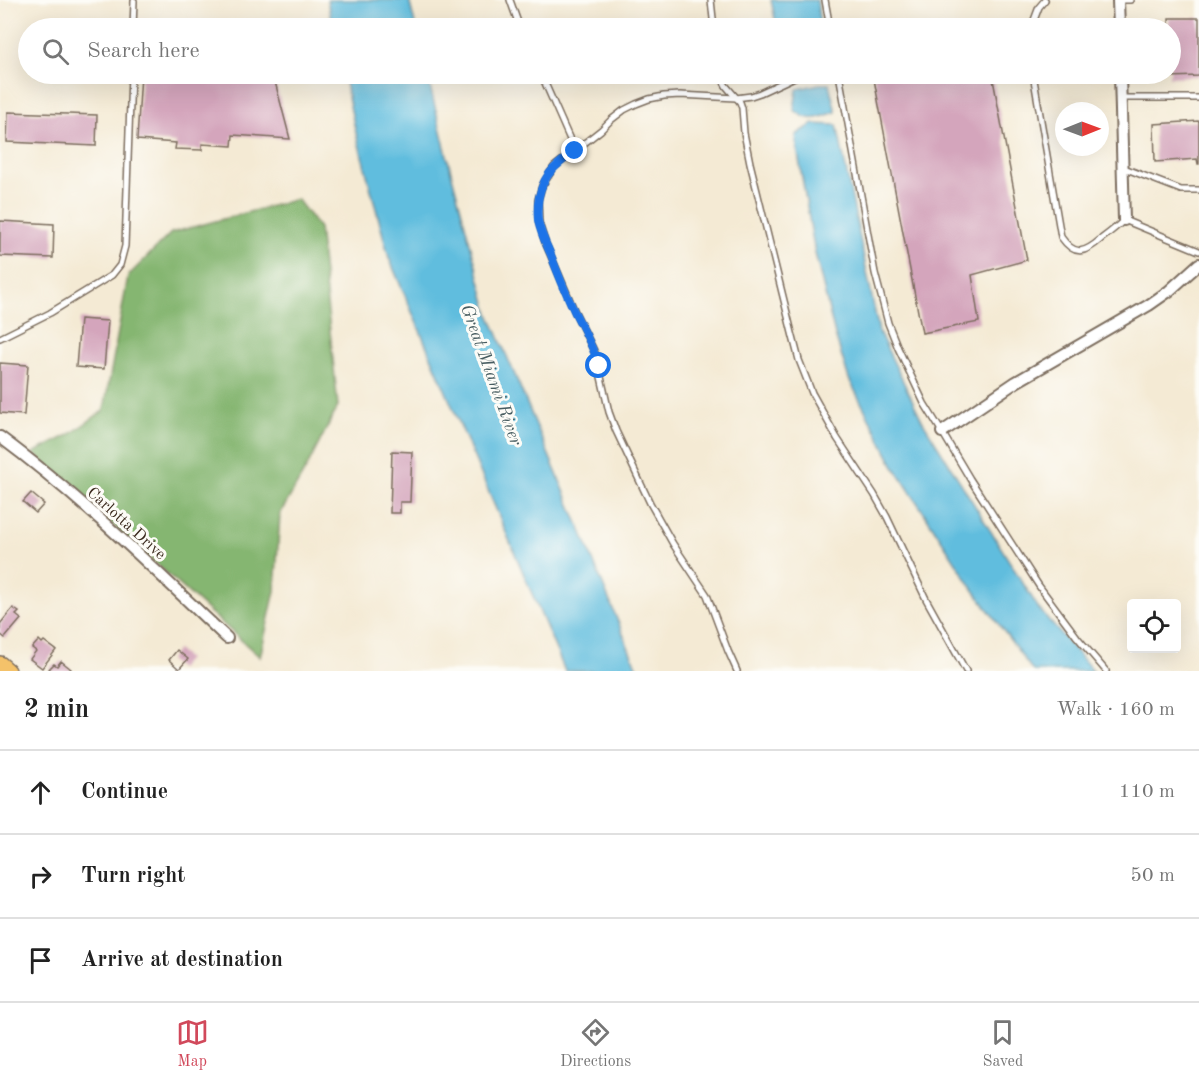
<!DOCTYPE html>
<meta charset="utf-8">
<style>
body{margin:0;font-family:"Old Standard TT",serif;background:#f2f2f2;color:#222}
.controls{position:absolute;right:18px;bottom:18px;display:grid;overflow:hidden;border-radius:6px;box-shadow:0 6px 24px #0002}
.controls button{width:54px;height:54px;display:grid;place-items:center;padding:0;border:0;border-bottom:2px solid #e0e0e0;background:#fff;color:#222;font:30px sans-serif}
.compass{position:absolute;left:1055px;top:102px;width:54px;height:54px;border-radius:50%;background:#fff;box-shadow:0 6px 24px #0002;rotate:89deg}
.stop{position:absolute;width:18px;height:18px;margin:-14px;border:4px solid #1a73e8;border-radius:50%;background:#fff}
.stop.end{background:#1a73e8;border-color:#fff;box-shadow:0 2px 6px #0008}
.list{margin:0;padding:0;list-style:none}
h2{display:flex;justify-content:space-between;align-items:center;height:78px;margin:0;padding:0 24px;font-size:26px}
h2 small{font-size:20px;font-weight:400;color:#767676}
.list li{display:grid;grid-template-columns:39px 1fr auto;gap:18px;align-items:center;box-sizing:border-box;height:84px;padding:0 24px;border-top:2px solid #e0e0e0}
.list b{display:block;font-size:22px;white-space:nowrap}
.list em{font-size:20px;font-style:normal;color:#767676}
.icon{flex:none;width:33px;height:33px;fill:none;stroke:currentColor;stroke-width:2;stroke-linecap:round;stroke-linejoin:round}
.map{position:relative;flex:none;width:1199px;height:671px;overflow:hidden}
.search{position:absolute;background:#fff;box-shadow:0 6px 24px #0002;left:18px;right:18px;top:18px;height:66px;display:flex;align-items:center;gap:15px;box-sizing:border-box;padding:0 21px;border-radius:33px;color:#767676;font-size:22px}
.sheet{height:330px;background:#fff}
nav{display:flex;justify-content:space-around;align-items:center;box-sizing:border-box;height:84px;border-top:2px solid #e0e0e0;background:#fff;font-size:16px;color:#767676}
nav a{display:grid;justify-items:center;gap:3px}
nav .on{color:#d1495b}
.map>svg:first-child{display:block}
.forest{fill:#85b671;stroke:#607048;stroke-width:1.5}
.water{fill:#60bdde;stroke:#4e747e;stroke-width:1.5}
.building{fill:#d4a5bc}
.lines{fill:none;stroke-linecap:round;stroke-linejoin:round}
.service-casing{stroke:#7c6d5e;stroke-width:8}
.minor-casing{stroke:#7c6d5e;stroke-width:14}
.primary-casing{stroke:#7c6d5e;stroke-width:18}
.service{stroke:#fff;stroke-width:5}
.minor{stroke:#fff;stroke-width:10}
.primary{stroke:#f4c26a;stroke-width:15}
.route{stroke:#1a73e8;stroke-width:8}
.labels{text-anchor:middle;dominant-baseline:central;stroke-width:6;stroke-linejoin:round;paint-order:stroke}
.street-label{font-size:16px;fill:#3b2a1e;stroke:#fdfcf7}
.water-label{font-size:18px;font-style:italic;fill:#485d61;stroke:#fdfcf7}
</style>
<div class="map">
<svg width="1199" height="671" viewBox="0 0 1199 671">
<rect width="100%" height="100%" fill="#fdfcf7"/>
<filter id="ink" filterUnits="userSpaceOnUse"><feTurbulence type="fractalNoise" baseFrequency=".0167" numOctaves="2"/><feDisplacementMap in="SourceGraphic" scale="12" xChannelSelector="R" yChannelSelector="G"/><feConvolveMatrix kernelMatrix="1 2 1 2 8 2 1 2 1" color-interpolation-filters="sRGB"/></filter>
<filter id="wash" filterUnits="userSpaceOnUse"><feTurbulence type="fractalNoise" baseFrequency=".008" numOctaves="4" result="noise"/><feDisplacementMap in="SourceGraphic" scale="24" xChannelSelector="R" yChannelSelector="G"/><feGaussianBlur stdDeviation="1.35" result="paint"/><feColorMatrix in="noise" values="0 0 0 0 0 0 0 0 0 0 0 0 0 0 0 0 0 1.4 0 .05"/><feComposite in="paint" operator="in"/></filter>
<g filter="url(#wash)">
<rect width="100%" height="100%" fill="#f4ead4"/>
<!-- forest -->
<path class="forest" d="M297 199 319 228 338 406 306 469 280 514 275 591 260 657 33 453 69 435 104 410 128 276 171 233Z"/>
<!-- water -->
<g class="water">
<path d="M327 0H409L416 28H333Z"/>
<path d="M771 0H817L820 28H777Z"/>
<path d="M343 74H427L452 176 489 314 582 533 638 671H565L389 258 356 133Z"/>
<path d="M819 84H829L836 112C817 118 811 124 794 110L797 89Z"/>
<path d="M813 124 837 125 879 332 923 422 1039 609 1093 671H1033L973 589 895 468 849 379 835 335 815 253 797 148 796 135Z"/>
</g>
<g id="blocks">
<!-- building -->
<g class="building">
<path d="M1169 18H1199V76L1169 77V74H1170V28H1169Z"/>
<path d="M141 74H273L290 139 233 135 232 146 202 144V150L175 149 176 143 137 140Z"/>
<path d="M873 74H992L1027 260 972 275 979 322 922 333Z"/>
<path d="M8 112 97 115 96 146 7 142Z"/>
<path d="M1199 121V164H1198L1197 159 1155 162 1154 124Z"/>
<path d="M0 221 54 224 53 258 0 256Z"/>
<path d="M80 319 108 321 104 369 76 367Z"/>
<path d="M0 363 28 365 24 415 0 413Z"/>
<path d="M392 451 412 452 410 502H400V513H390Z"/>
<path d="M31 493 44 504 36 513 23 502Z"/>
<path d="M13 608 19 612 16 615 21 619 5 638 0 634V624Z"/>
<path d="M39 640 42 643 44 641 56 650 42 668 30 659 36 651 32 648Z"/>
<path d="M177 650 188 659 179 669 169 660Z"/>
<path d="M61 661 71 669 69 671H52L49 669 54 664 57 666Z"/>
</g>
</g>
</g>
<g filter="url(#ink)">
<use href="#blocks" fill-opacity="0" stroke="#7c6d5e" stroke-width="1.5"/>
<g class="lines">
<defs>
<g id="service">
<path d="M510 0 520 28"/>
<path d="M711 0 714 28"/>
<path d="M825 0 830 28"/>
<path d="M1118 0H1130"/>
<path d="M133 28 134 1"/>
<path d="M1031 28 1039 7 1045 0"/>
<path d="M541 74 575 151"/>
<path d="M720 74 726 86 740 102 742 108 744 133 750 163 792 333 799 360 812 393 837 438 874 494 887 517 926 599 966 671"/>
<path d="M839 74 875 273 888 323 898 348 924 403 942 432 970 479 1039 586 1077 637 1106 671"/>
<path d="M1033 74 1061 237C1075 257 1085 253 1101 239 1109 233 1117 227 1124 220L1199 251"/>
<path d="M1120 98H1199"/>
<path d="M1124 168 1181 190H1199"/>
<path d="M0 338 50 313 112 275 120 265 125 246 131 74"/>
<path d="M737 671 728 651 707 595 673 544 650 503 616 431 609 412 596 355 575 312 545 242 539 223 538 200 542 186 554 167 601 130 611 120 624 110 636 104 649 99 664 96 680 95 736 98 751 96 760 93 801 74"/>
</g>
<g id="minor">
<path d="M1118 0 1119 28"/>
<path d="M1120 74 1124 220"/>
<path d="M942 432 1016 382 1149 305 1169 291 1199 264"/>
<path d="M0 437C81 497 154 569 227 638"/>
</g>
<path id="primary" d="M0 664 8 671"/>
</defs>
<!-- service casing -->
<use href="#service" class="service-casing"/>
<!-- minor casing -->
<use href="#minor" class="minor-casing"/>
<!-- primary casing -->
<use href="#primary" class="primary-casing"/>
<!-- service -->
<use href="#service" class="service"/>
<!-- minor -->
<use href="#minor" class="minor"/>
<!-- primary -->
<use href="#primary" class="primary"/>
</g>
</g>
<g class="lines" filter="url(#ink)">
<!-- route -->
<path class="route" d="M575 151C563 161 550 168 543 184 538 195 537 208 538 220 540 232 546 244 551 255 558 274 566 293 574 311 583 329 593 346 599 366"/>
</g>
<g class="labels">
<!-- street labels -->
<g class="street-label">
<text transform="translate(126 524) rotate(42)">Carlotta Drive</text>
</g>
<!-- water labels -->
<g class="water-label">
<text transform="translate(491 375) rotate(70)">Great Miami River</text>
</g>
</g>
</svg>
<div class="controls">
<button><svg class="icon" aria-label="locate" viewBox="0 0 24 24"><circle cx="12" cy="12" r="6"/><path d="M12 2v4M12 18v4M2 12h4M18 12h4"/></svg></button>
</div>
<svg class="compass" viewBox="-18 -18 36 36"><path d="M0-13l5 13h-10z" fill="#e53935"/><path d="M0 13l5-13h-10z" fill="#767676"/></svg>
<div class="stop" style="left:599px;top:366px"></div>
<div class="stop end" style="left:575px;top:151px"></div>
<div class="search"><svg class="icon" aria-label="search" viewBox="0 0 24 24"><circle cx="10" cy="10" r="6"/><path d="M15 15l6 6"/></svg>Search here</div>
</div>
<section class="sheet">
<h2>2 min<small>Walk · 160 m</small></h2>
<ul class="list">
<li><svg class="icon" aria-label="ahead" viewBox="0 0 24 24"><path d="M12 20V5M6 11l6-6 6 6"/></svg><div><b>Continue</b></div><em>110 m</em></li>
<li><svg class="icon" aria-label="right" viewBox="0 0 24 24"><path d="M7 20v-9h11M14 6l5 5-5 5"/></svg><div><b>Turn right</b></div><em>50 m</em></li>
<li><svg class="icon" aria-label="arrive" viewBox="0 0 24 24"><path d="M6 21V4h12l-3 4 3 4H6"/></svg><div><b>Arrive at destination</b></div></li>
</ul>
</section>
<nav>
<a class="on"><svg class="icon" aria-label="map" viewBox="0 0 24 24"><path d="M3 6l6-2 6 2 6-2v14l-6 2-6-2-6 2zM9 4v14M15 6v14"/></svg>Map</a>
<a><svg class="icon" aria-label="directions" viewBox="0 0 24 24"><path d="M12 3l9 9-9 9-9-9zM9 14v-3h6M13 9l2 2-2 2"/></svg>Directions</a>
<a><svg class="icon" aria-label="saved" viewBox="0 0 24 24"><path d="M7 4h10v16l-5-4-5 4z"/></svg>Saved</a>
</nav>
